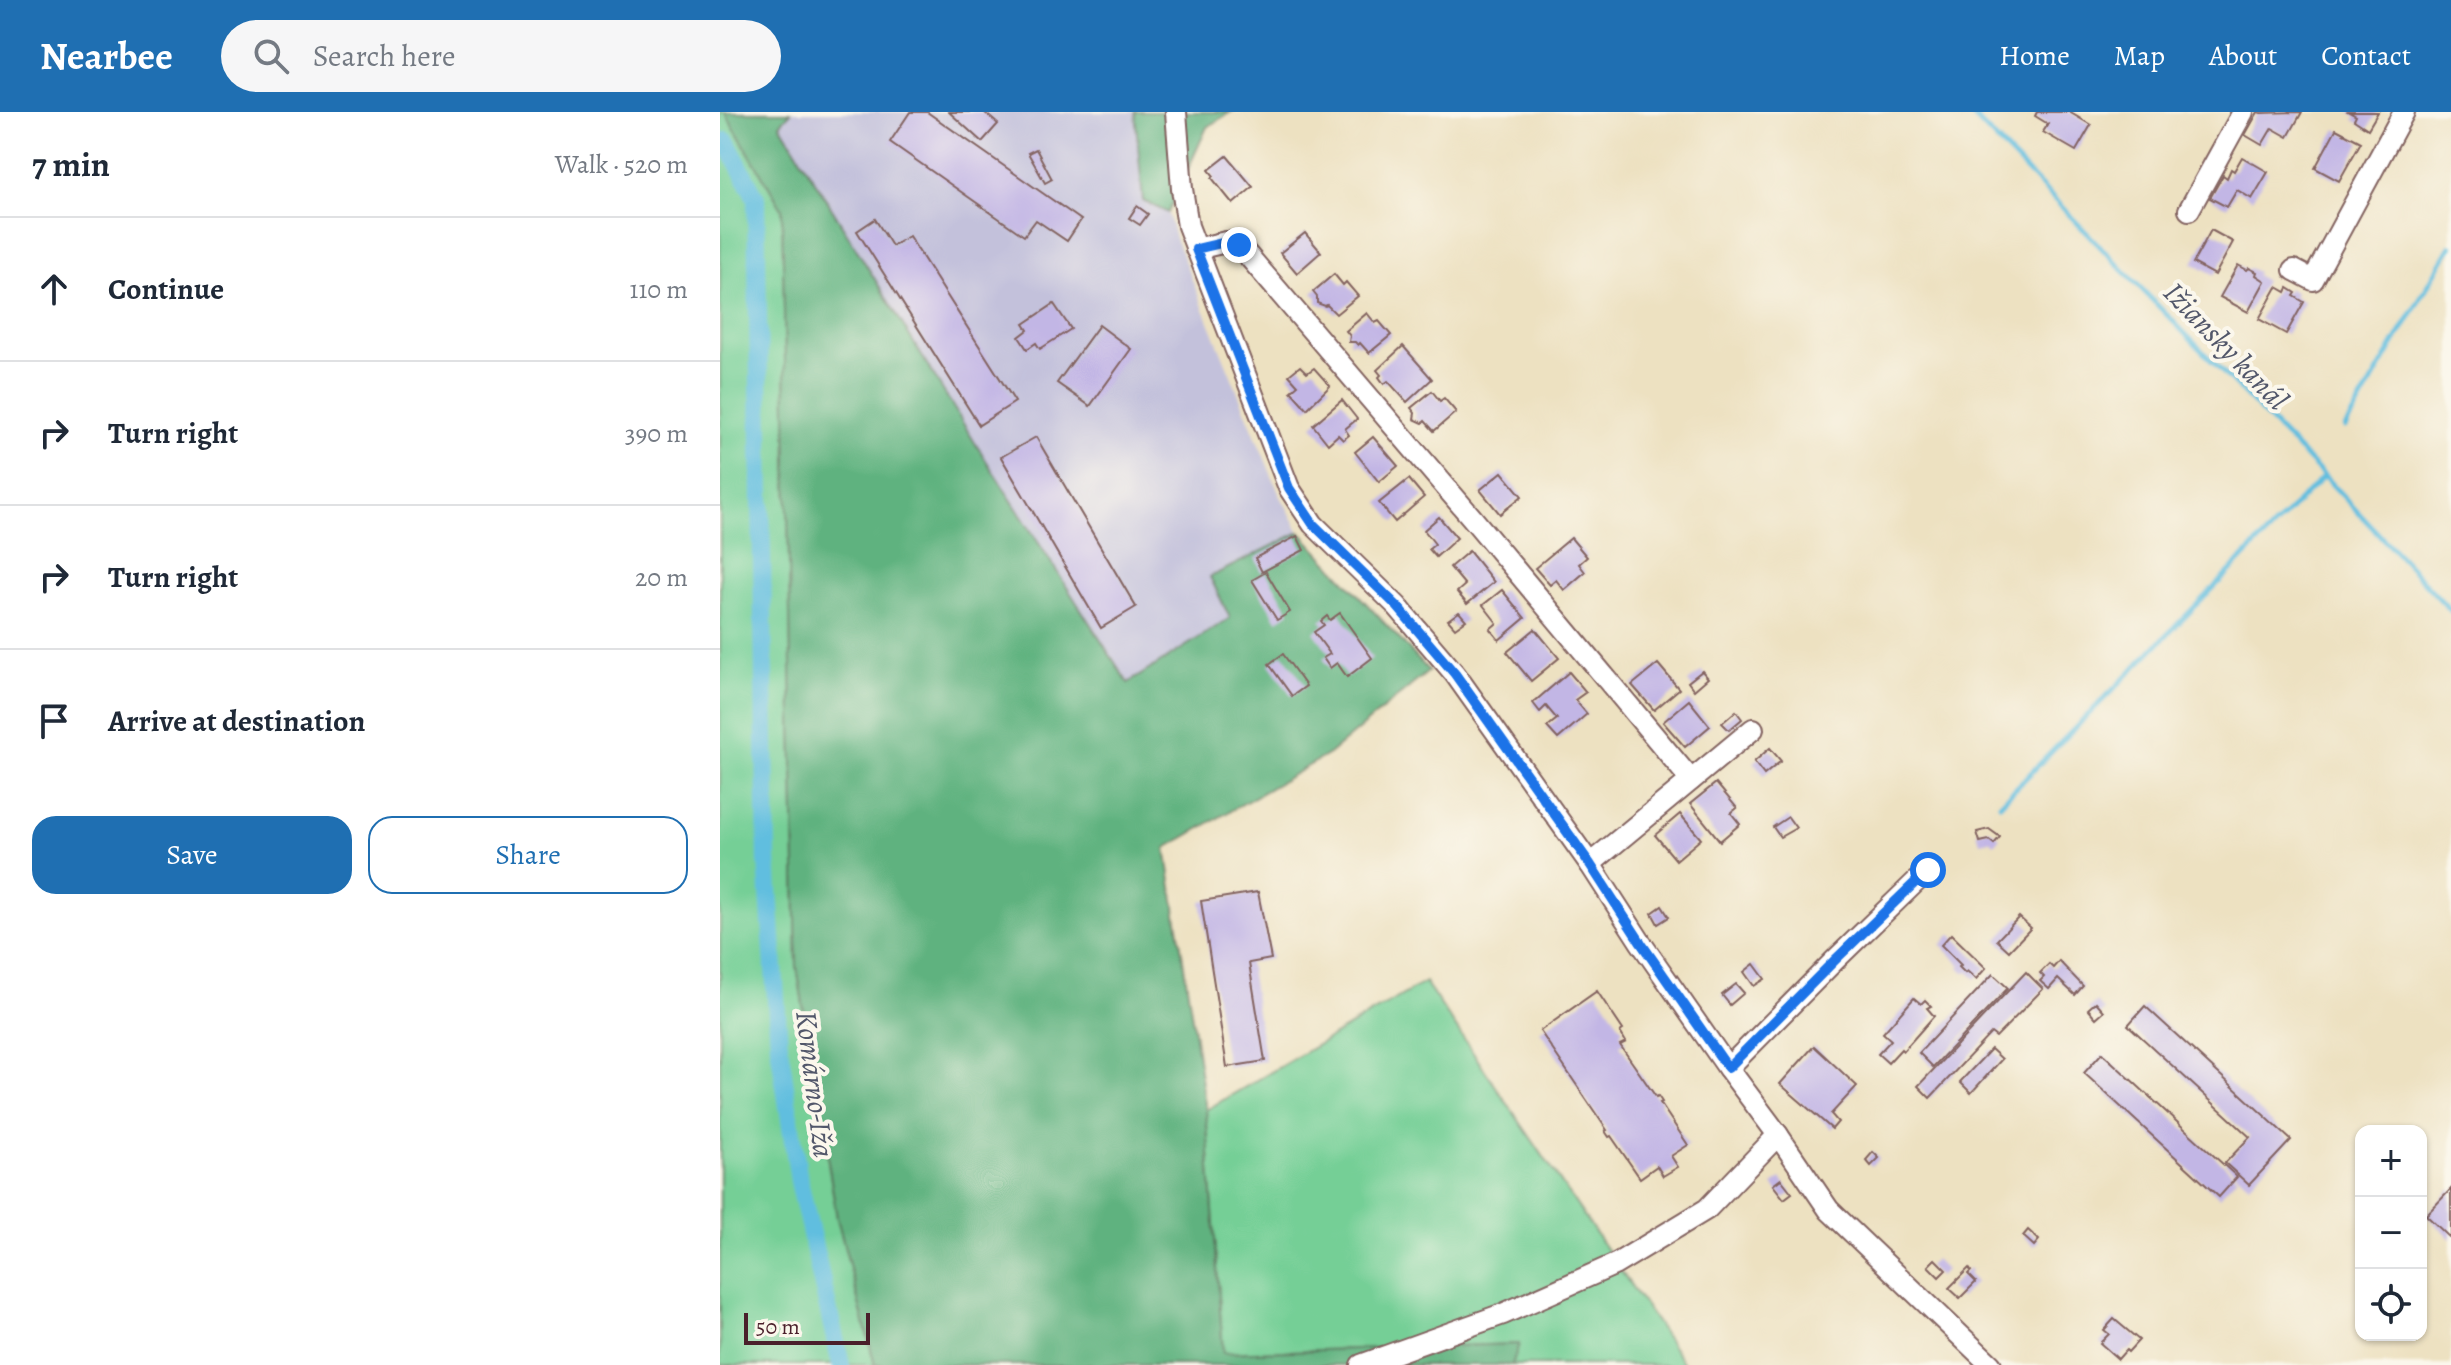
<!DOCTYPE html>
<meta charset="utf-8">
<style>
body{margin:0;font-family:Alegreya,serif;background:#f6f6f7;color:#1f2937}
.controls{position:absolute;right:24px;bottom:24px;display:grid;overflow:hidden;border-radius:16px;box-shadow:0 2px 6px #0004}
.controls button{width:72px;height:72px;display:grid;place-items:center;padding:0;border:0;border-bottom:2px solid #e0e1e3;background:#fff;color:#1f2937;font:40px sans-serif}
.scale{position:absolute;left:24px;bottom:20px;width:126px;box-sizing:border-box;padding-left:8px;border:4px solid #4a1f2b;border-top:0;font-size:22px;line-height:28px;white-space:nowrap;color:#4a1f2b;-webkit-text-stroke:6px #fbf7ec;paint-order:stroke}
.stop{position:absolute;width:24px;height:24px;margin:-18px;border:6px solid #1a73e8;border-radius:50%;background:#fff}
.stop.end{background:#1a73e8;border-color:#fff;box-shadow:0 2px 8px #0008}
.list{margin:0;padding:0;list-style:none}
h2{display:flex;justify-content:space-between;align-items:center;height:104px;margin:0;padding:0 32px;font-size:34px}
h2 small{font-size:26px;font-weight:400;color:#747a83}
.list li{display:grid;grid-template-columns:52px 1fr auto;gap:24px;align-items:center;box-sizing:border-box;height:144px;padding:0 32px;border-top:2px solid #e0e1e3}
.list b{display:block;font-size:30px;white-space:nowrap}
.list em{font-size:26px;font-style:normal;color:#747a83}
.actions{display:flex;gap:16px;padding:24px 32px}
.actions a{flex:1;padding:18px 0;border:2px solid #1f6fb2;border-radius:24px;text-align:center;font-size:28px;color:#1f6fb2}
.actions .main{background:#1f6fb2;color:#fff}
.icon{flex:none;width:44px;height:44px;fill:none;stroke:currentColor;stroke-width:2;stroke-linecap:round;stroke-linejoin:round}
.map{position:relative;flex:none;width:1731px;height:1253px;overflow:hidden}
header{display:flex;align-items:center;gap:48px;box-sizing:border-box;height:112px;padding:0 40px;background:#1f6fb2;color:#fff}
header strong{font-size:38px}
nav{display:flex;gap:44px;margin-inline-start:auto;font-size:28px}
.search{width:560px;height:72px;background:#f6f6f7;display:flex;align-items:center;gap:20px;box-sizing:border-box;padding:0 28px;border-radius:44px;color:#747a83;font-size:30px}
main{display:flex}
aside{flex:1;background:#fff}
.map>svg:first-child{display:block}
.industrial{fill:#c3c1db}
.green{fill:#74cf96;stroke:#5f7760;stroke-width:2}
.forest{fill:#5fb27f;stroke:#546855;stroke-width:2}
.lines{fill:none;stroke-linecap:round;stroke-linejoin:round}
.stream{stroke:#61bedf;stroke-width:5}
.canal{stroke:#61bedf;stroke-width:18}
.building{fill:#c2b6e5}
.minor-casing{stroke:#836360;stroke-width:24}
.minor{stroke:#fff;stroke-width:20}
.route{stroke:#1a73e8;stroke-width:10}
.labels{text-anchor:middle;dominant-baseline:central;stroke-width:8;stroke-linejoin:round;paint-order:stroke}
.water-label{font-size:30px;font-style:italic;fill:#52576a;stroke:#fbf7ec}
</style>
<header>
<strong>Nearbee</strong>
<div class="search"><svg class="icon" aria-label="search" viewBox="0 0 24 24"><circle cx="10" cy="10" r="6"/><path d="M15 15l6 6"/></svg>Search here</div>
<nav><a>Home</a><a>Map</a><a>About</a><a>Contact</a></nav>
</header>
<main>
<aside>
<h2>7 min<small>Walk · 520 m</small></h2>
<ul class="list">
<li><svg class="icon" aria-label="ahead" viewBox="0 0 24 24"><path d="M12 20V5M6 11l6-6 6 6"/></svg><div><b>Continue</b></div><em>110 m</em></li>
<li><svg class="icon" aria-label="right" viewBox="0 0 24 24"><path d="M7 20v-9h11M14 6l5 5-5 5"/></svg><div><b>Turn right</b></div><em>390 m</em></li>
<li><svg class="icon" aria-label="right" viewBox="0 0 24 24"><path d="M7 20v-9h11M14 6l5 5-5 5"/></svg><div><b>Turn right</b></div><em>20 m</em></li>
<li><svg class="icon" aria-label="arrive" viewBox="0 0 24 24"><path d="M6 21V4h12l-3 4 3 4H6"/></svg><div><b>Arrive at destination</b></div></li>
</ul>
<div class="actions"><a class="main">Save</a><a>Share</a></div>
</aside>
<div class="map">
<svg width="1731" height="1253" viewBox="0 0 1731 1253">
<rect width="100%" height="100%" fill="#fbf7ec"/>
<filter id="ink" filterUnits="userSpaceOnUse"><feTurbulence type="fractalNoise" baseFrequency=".0125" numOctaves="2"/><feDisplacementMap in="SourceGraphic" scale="16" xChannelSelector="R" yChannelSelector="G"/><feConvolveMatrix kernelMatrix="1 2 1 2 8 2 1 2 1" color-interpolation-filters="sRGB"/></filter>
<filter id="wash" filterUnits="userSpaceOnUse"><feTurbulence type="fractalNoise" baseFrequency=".006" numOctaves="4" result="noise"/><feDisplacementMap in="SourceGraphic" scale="32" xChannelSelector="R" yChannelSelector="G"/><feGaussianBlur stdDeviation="1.8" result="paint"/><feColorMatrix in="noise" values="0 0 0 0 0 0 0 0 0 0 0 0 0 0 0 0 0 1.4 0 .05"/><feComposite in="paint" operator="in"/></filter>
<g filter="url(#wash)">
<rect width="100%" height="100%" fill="#ede1c1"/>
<!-- industrial -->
<path class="industrial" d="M71 0H415L423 89 448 101 455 126 558 379 580 420 490 465 510 506 409 571 257 334 60 12Z"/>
<!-- green -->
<g class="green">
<path d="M0 0H5L62 97 77 855 117 1106 155 1253H0Z"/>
<path d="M705 870 965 1253H792L798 1232 503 1241 486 998Z"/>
</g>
<!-- forest -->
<g class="forest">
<path d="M5 0H71L60 12 257 334 408 571 510 506 490 465 580 420 709 559 609 642 446 736 486 998 503 1241 799 1232 792 1253H155L117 1106 77 855 62 97Z"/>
<path d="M415 0H511L487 15 448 101 423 89Z"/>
</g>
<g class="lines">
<!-- stream -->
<g class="stream">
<path d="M1249 0 1604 364 1731 499"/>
<path d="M1625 316 1731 134"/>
<path d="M1280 692 1604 364"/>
</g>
<!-- canal -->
<path class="canal" d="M6 29 36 86 47 748 59 934 79 1069 121 1253"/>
</g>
<g id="blocks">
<!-- building -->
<g class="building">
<path d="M190 0H207L361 108 347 129 316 108 304 124 170 30Z"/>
<path d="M229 0H264L278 12 262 30Z"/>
<path d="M1317 0H1349L1371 13 1356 39 1323 20 1328 12 1315 4Z"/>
<path d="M1538 0 1541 1 1582 0 1568 25 1552 16 1542 33 1525 23Z"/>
<path d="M1629 0H1658L1648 17 1634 8 1636 4Z"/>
<path d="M1616 17 1641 30 1619 69 1595 56Z"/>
<path d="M316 37 332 67 325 71 308 41Z"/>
<path d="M507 44 533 75 513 92 492 66 494 64 489 58Z"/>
<path d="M1522 45 1548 60 1532 87 1517 78 1507 95 1490 86 1503 63 1507 66 1511 57 1514 59Z"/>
<path d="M417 94 428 102 420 113 409 106Z"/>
<path d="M155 107 172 134 189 124 295 290 259 313 137 119Z"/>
<path d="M1491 118 1513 130 1495 163 1473 151Z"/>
<path d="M585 121 601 140 577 161 560 141Z"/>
<path d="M1518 153 1527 158 1529 156 1537 160 1536 163 1545 169 1528 200 1500 185Z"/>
<path d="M614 162 623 173 626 170 638 184 616 202 607 193 605 194 597 191V185L593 180Z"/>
<path d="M1557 175 1566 180 1568 176 1576 181 1574 184 1584 190 1566 222 1539 207Z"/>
<path d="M334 192 351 217 320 237 316 231 307 237 299 225 308 218 304 212Z"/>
<path d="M647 201 655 211 659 209 671 223 649 241 640 231 638 233 635 230H629L630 224 626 219Z"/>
<path d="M379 213 411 237 370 294 337 271Z"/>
<path d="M683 234 712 267 687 290 668 269 664 272 659 265 661 263 657 258Z"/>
<path d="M580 254 587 261 594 256 610 274 587 297 571 279 578 273 569 263Z"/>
<path d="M712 279 720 289 724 286 736 300 714 319 705 309 703 311 694 307 695 301 691 296Z"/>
<path d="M622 288 637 307 625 317 629 323 623 328 618 323 608 332 593 313Z"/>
<path d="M316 325 416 495 381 516 281 345Z"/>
<path d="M653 325 678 354 659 370 635 340Z"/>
<path d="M782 360 802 384 780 402 760 378Z"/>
<path d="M689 367 704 385 675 410 659 391Z"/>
<path d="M719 405 737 426 716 445 709 437 715 432 704 418Z"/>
<path d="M577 424 584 438 542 460 535 446Z"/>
<path d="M851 426 867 445 859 452 865 460 844 478 836 468 830 473 815 456Z"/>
<path d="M749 439 774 470 747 492 737 480 745 473 730 455Z"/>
<path d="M546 460 570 500 557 508 532 468Z"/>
<path d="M782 478 805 506 779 528 770 517 777 511 763 493Z"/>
<path d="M739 500 746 508 735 516 728 508Z"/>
<path d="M620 501 652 546 627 565 617 551 610 556 603 546 610 542 594 520 604 513 601 509 607 504 610 508Z"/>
<path d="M815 517 839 546 811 569 787 540Z"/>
<path d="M563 542 586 574 572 584 549 552Z"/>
<path d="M938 552 959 577 934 598 912 573Z"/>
<path d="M982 559 988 566 974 578 968 570Z"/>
<path d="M849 560 866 580 855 588 867 602 838 627 827 615 837 607 826 594 820 600 813 591Z"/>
<path d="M969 588 990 614 965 635 943 610Z"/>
<path d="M1016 599 1022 607 1009 618 1002 611Z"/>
<path d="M1050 636 1061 649 1044 663 1034 650Z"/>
<path d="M996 671 1017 696 1011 701 1020 712 1000 729 970 692Z"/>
<path d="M960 702 981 727 956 748 935 723Z"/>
<path d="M1068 705 1076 716 1060 725 1053 715Z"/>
<path d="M1269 717 1280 725 1274 732 1269 728 1260 730 1257 720Z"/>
<path d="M538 780 551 847 529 851 545 949 507 955 481 789Z"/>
<path d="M942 794 949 805 938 812 932 801Z"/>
<path d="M1299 805 1311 816 1289 839 1277 828Z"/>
<path d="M1231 822 1266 856 1256 867 1247 859 1245 861 1239 855 1241 853 1221 833Z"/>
<path d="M1339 849 1363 874 1355 883 1338 867 1329 877 1320 869 1324 865 1320 861 1329 852 1333 856Z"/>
<path d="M1034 852 1045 867 1034 874 1024 860Z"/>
<path d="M1306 860 1323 877 1276 925 1271 921 1210 986 1198 974Z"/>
<path d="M1273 862 1288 876 1213 955 1199 941Z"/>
<path d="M1016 872 1024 881 1010 893 1002 883Z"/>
<path d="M877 879 903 918 900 920 906 930 900 933 936 985 938 984 942 990 940 991 968 1033 951 1044 958 1055 943 1064 937 1054 920 1066 891 1024 889 1025 885 1019 887 1018 820 919Z"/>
<path d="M1194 886 1201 892 1205 888 1211 894 1207 896 1214 904 1183 939 1181 937 1168 951 1158 942 1171 928 1163 921Z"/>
<path d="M1376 890 1384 899 1376 906 1368 897Z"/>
<path d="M1425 894 1571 1028 1529 1073 1505 1051 1530 1025 1408 913Z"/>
<path d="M1094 934 1137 974 1111 1002 1118 1010 1112 1017 1060 972Z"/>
<path d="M1271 937 1282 947 1251 981 1240 970Z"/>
<path d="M1382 941 1517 1065 1499 1085 1364 961Z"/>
<path d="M1153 1040 1159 1046 1151 1054 1146 1048Z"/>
<path d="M1061 1067 1072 1081 1064 1087 1053 1073Z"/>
<path d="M1731 1077V1127L1706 1103Z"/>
<path d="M1308 1118 1319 1128 1314 1134 1303 1124Z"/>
<path d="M1215 1147 1226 1158 1219 1165 1208 1154Z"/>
<path d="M1249 1156 1251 1159 1248 1162 1256 1170 1240 1186 1229 1176Z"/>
<path d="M1394 1207 1419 1228 1408 1240 1406 1238 1398 1247 1380 1231 1389 1222 1384 1218Z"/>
</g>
</g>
</g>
<g filter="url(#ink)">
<use href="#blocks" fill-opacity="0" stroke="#836360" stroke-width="2"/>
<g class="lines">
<defs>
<g id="minor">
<path d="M456 0 462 77 468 114 569 376 593 412 677 494 735 562 870 752 921 831 1008 956 1058 1023 1109 1098 1271 1253"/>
<path d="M1469 98 1523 0"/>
<path d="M476 137 506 130 519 133 753 407 971 668"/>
<path d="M1574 158 1593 168 1684 0"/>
<path d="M870 752 1033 617"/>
<path d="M1008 956 1115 848 1208 758"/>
<path d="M641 1253 783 1202 896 1152 987 1097 1058 1023"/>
</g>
</defs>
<!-- minor casing -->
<use href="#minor" class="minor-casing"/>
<!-- minor -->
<use href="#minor" class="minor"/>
</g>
</g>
<g class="lines" filter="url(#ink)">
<!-- route -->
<path class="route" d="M519 133 506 130 476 137 569 376 593 412 677 494 735 562 870 752 921 831 1008 956 1115 848 1208 758"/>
</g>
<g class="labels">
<!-- water labels -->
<g class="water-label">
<text transform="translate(1506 234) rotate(46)">Ižiansky kanál</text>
<text transform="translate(95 972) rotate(83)">Komárno-Iža</text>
</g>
</g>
</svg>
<div class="controls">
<button>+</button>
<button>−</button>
<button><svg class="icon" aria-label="locate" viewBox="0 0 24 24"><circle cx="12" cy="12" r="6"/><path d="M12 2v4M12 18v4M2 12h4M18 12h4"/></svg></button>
</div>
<div class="scale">50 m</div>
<div class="stop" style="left:1208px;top:758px"></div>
<div class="stop end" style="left:519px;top:133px"></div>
</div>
</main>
